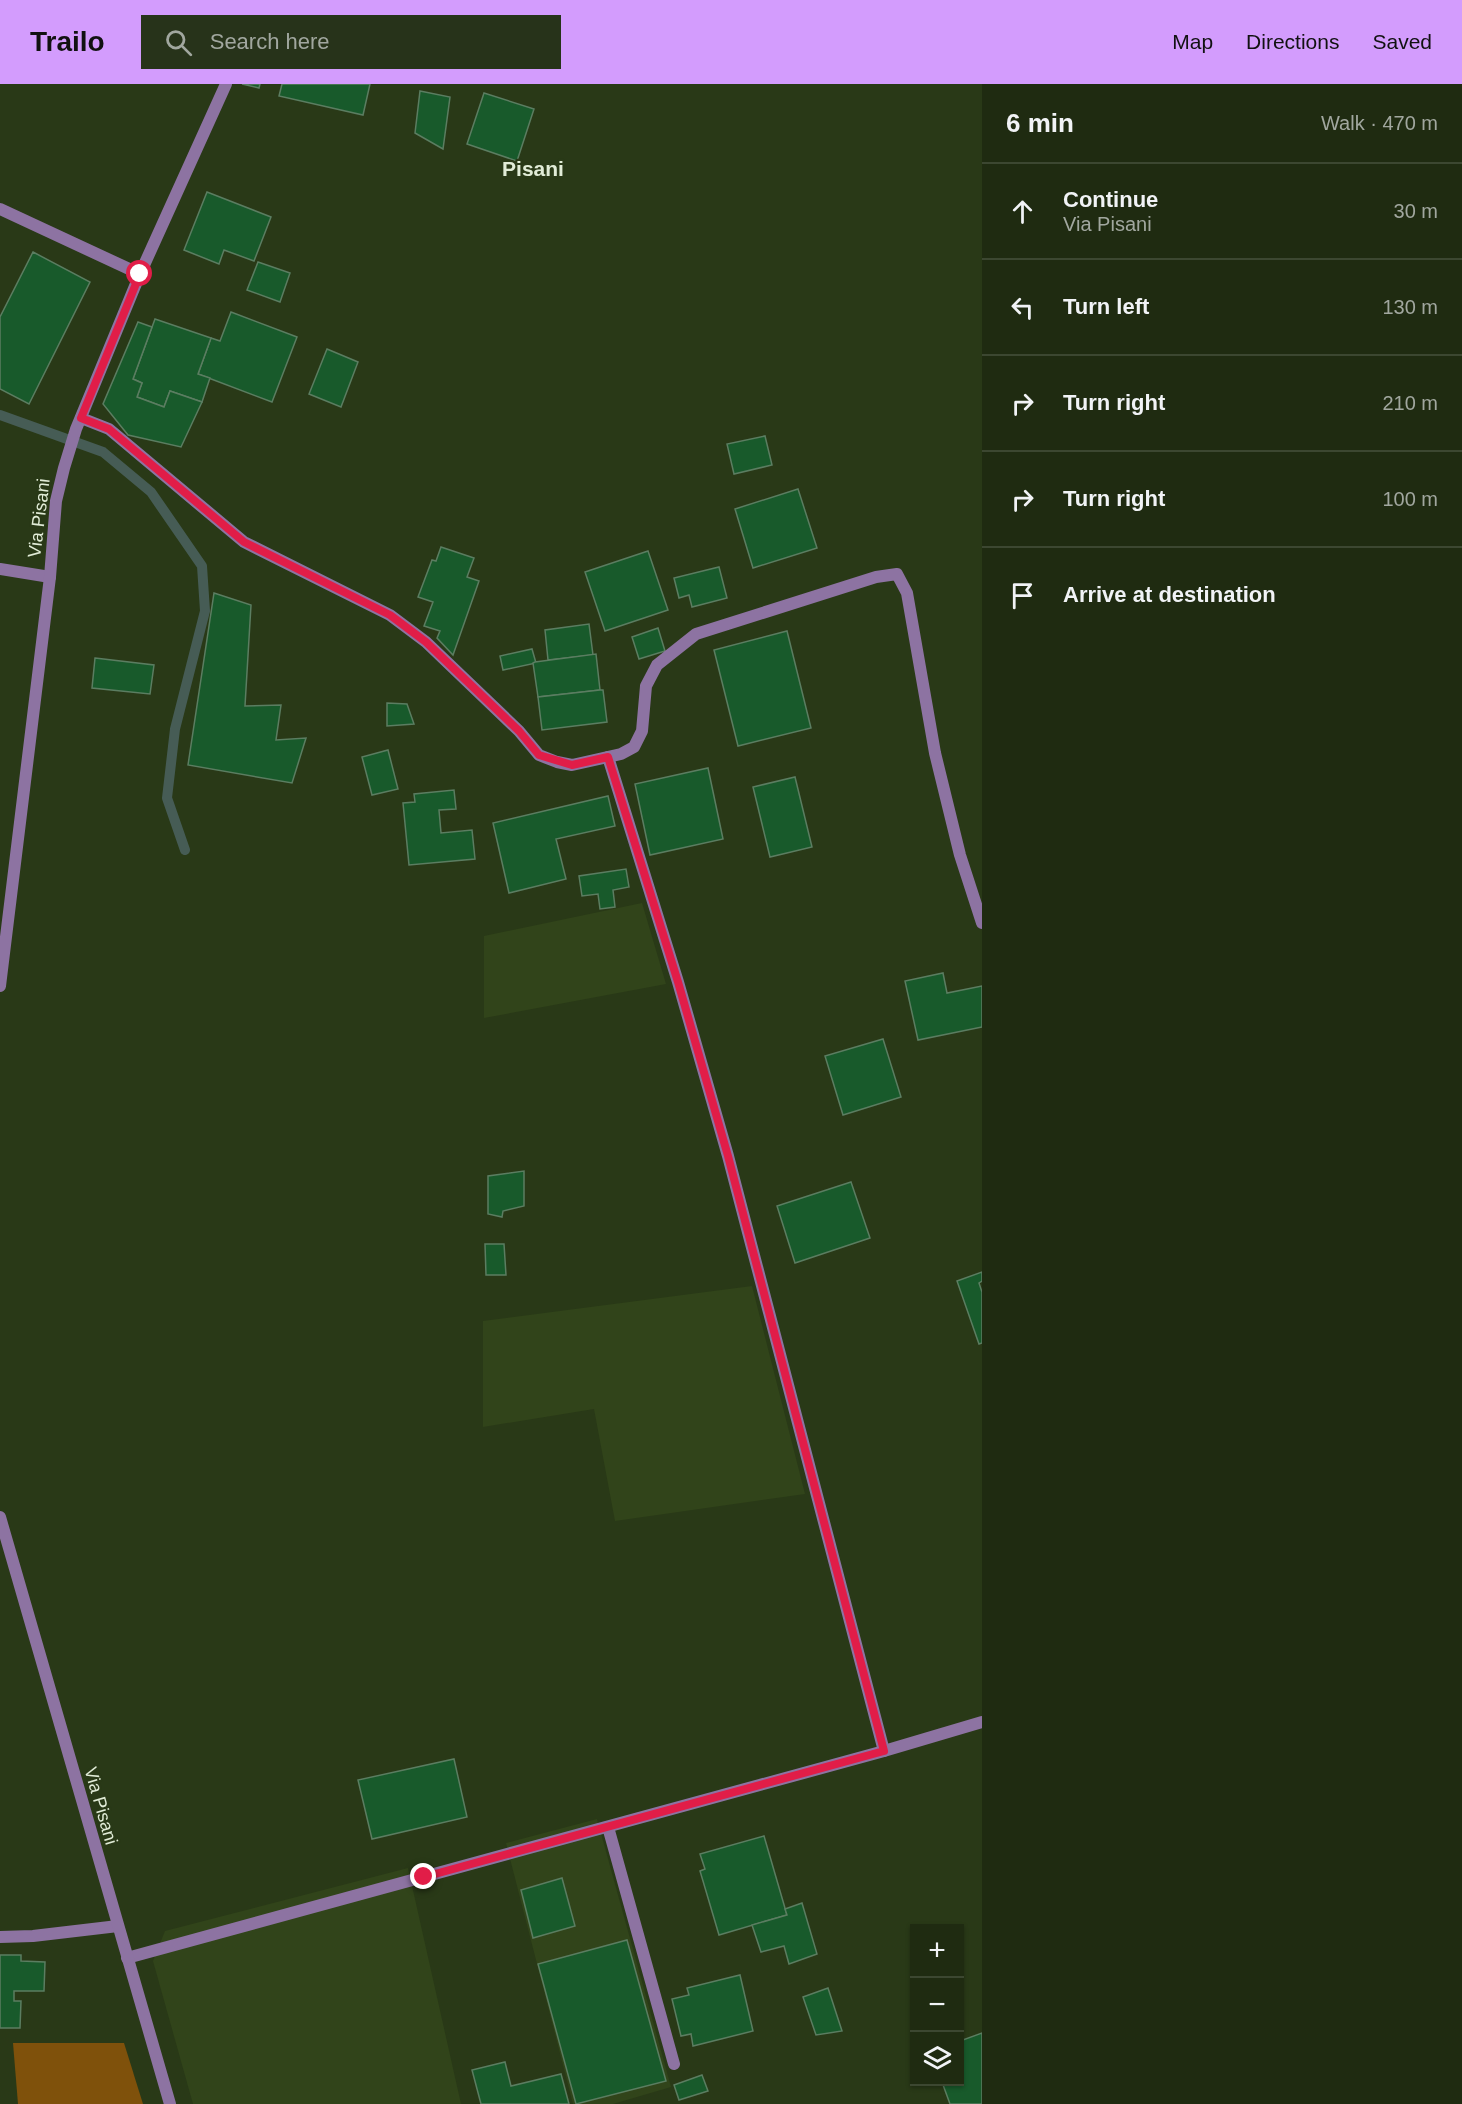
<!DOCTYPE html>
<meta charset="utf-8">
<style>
body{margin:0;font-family:Helvetica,sans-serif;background:#27331a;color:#f1f3f6}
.controls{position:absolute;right:18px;bottom:18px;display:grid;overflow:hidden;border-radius:0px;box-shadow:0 2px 4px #0004}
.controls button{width:54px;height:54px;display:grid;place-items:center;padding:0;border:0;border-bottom:2px solid #3c4731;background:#1f2b11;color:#f1f3f6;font:30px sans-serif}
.stop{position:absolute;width:18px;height:18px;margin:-14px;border:4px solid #e11d48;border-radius:50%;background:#fff}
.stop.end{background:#e11d48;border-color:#fff;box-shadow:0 2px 6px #0008}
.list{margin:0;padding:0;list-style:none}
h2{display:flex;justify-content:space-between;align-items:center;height:78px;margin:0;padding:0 24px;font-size:26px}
h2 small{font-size:20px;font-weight:400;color:#a1a79f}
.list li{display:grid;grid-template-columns:39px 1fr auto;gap:18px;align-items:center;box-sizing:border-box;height:96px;padding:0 24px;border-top:2px solid #3c4731}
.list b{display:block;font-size:22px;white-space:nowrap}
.list p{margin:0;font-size:20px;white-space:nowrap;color:#a1a79f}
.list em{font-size:20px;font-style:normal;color:#a1a79f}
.icon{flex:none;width:33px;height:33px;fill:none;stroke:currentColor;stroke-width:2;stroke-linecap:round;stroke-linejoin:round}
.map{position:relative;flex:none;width:982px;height:2020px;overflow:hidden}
header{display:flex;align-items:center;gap:36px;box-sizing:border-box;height:84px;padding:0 30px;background:#d39cfd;color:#111}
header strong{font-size:28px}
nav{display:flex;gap:33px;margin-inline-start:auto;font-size:21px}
.search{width:420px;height:54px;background:#27331a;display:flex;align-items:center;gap:15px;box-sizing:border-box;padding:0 21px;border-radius:0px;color:#a1a79f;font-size:22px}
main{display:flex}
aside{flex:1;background:#1f2b11}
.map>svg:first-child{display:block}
.built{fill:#31441a}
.green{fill:#7f510b}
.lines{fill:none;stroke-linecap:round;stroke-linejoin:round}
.stream{stroke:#465c55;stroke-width:10}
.building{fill:#185a2b;stroke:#5b7d61;stroke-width:1.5}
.lane{stroke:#8d73a2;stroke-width:12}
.street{stroke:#8d73a2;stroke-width:12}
.route{stroke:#e11d48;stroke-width:8}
.labels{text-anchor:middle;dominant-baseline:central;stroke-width:4.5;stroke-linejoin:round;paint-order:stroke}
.street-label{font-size:18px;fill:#e1ecd7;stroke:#293917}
.quarter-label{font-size:21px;font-weight:bold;fill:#e1ecd7;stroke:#293917}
</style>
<header>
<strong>Trailo</strong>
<div class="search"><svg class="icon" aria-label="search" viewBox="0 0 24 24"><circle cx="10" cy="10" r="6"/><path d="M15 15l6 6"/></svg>Search here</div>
<nav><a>Map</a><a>Directions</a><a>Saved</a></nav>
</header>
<main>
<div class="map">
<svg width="982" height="2020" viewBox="0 0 982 2020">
<rect width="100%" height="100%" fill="#293917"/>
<!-- built -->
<g class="built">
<path d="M642 819 666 900 484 934V852Z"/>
<path d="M752 1202 805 1410 615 1437 594 1325 483 1343V1237Z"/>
<path d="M597 1735 671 2003 613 2020H573L506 1759Z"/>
<path d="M408 1784 461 2020H193L153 1877 165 1847Z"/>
</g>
<!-- green -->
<path class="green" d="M13 1959H124L143 2020H18Z"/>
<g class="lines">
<!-- stream -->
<path class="stream" d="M0 331 103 368 151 408 202 482 205 527 175 645 167 714 185 766"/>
</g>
<!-- building -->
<g class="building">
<path d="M242 0H260L259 4Z"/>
<path d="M282 0H370L363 31 279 12Z"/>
<path d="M420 7 450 13 443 65 415 49Z"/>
<path d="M484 9 534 25 517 77 467 60Z"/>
<path d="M207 108 271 133 254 177 224 166 219 180 184 166Z"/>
<path d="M33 168 90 198 29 320 0 305V233Z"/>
<path d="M258 178 290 189 280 218 247 206Z"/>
<path d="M231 228 297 253 272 318 198 290 211 254 220 257Z"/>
<path d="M155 235 211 254 198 290 210 294 202 318 170 307 164 323 137 313 142 299 133 295Z"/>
<path d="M138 238 152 243 133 295 142 299 137 313 164 323 170 307 202 318 181 363 128 351 103 320Z"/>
<path d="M327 265 358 278 341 323 309 310Z"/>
<path d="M765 352 772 381 734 390 727 360Z"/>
<path d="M798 405 817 464 753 484 735 425Z"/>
<path d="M441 463 474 474 467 493 479 497 453 571 437 554 440 547 424 542 433 518 418 513 432 476 436 477Z"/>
<path d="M648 467 668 526 605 547 585 488Z"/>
<path d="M719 483 727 514 692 523 689 511 679 514 674 494Z"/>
<path d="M214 509 251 521 245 622 281 621 276 656 306 654 292 699 188 681Z"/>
<path d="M589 540 593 571 548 576 545 546Z"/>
<path d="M658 544 665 567 639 575 632 553Z"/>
<path d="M787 547 811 644 738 662 714 566Z"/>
<path d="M532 565 536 579 503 586 500 572Z"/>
<path d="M596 570 600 606 538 613 533 579 535 578Z"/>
<path d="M95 574 154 581 150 610 92 604Z"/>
<path d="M600 606H603L607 638 542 646 538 613Z"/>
<path d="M387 619 407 620 414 640 387 642Z"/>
<path d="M388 666 398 705 372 711 362 673Z"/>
<path d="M708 684 723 755 650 771 635 700Z"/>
<path d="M795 693 812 763 770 773 753 703Z"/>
<path d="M454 706 456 725 439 726 441 749 472 746 475 775 409 781 403 719 415 718 414 710Z"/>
<path d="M608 712 615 742 556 755 566 795 509 809 493 739Z"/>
<path d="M626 785 629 803 613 806 615 823 600 825 598 810 582 812 579 792Z"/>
<path d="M943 889 947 909 982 902V943L918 956 905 897Z"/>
<path d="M883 955 901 1013 843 1031 825 972Z"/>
<path d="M524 1087V1122L503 1127 502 1133 488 1130V1092Z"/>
<path d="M851 1098 870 1154 795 1179 777 1122Z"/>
<path d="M485 1160H504L506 1191H486Z"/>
<path d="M982 1188V1197L979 1199 982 1208V1259L979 1260 957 1197Z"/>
<path d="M454 1675 467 1733 372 1755 358 1696Z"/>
<path d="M764 1752 787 1831 719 1851 700 1787 705 1785 700 1770Z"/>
<path d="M562 1794 575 1842 533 1854 521 1806Z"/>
<path d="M802 1819 817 1870 789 1880 784 1862 761 1868 752 1841 787 1831 785 1825Z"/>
<path d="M627 1856 666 1997 576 2020 538 1880Z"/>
<path d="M0 1871H21V1877L45 1878 44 1907H14V1917H21L20 1944H0Z"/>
<path d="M740 1891 753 1947 693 1962 691 1950 681 1952 672 1915 689 1911 687 1904Z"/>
<path d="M828 1904 842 1947 816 1951 803 1913Z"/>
<path d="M982 1949V2020H950L942 1998H960V1957Z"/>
<path d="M505 1978 511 2002 561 1990 569 2020H481L472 1986Z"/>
<path d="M702 1991 708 2007 679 2016 674 2001Z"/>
</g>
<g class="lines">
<!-- lane -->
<g class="lane">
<path d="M0 125 140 190"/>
<path d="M81 334 109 345 244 458 390 531 426 558 519 647 539 671 557 678 572 681 621 670 634 663 642 647 646 602 657 581 696 550 876 493 897 490 907 509 935 669 960 771 982 839"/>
<path d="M0 485 50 493"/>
<path d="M608 673 678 898 728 1072 884 1667"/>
<path d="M608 1743 674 1980"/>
<path d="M0 1853 33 1852 118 1842"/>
<path d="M127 1874 884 1667 982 1638"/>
</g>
<!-- street -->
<g class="street">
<path d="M0 902 50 493 56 417 64 384 76 345 140 190 226 0"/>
<path d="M0 1433 170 2020"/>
</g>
</g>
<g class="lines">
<!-- route -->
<path class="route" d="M140 190 81 334 109 345 244 458 390 531 426 558 519 647 539 671 572 681 608 673 678 898 728 1072 884 1667 424 1793"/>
</g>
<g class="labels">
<!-- street labels -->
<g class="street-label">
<text transform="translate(39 434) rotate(-83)">Via Pisani</text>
<text transform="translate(101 1722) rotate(74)">Via Pisani</text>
</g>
<!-- quarter labels -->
<g class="quarter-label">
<text x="533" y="84">Pisani</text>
</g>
</g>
</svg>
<div class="controls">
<button>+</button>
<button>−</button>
<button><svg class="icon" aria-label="layers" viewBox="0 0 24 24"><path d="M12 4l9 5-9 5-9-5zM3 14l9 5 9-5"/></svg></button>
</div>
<div class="stop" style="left:140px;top:190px"></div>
<div class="stop end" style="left:424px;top:1793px"></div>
</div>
<aside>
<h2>6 min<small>Walk · 470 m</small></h2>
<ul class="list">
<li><svg class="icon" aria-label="ahead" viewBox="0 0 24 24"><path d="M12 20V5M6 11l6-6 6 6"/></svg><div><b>Continue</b><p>Via Pisani</p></div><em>30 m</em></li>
<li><svg class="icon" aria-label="left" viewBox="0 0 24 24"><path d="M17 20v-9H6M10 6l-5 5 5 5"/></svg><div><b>Turn left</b></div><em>130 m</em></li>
<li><svg class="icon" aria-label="right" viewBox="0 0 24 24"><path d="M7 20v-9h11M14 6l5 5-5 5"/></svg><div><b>Turn right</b></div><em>210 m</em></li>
<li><svg class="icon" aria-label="right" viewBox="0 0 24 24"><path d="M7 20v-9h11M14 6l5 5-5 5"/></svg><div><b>Turn right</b></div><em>100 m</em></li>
<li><svg class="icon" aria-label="arrive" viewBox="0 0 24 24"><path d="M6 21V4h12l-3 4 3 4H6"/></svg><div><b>Arrive at destination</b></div></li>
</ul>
</aside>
</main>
